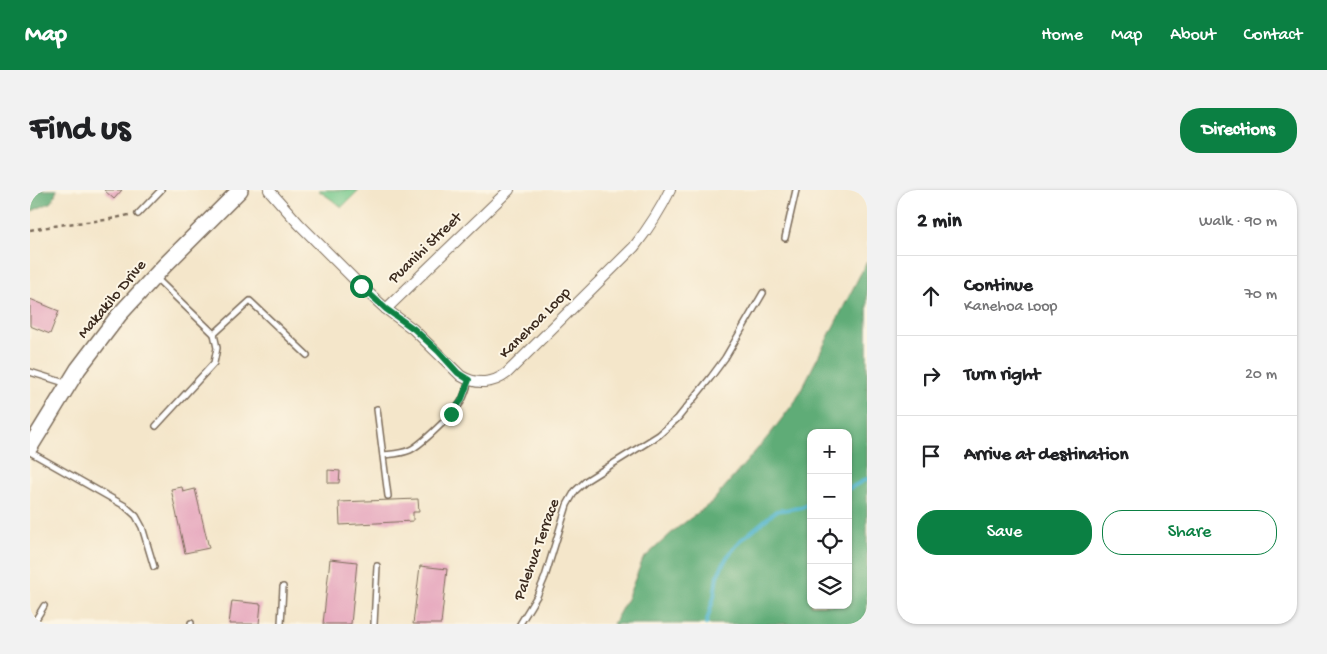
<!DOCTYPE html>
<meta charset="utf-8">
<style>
body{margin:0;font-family:"Gochi Hand",sans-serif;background:#f2f2f2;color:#202124}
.controls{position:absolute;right:15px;bottom:15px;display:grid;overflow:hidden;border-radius:10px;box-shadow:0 1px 4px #0004}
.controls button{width:45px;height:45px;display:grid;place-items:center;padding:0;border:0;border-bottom:1px solid #e0e0e0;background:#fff;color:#202124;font:25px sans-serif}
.stop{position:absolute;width:15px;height:15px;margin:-11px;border:4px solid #0b8043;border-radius:50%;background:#fff}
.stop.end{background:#0b8043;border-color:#fff;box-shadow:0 1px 5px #0008}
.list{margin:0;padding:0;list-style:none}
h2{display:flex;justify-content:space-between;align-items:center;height:65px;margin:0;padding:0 20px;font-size:21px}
h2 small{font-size:16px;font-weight:400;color:#757577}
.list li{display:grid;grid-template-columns:32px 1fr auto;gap:15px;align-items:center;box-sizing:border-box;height:80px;padding:0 20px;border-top:1px solid #e0e0e0}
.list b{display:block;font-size:19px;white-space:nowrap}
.list p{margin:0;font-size:16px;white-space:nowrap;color:#757577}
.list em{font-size:16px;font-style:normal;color:#757577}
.actions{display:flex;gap:10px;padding:15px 20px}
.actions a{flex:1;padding:11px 0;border:1px solid #0b8043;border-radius:20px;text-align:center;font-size:18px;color:#0b8043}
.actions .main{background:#0b8043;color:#fff}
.icon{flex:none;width:28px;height:28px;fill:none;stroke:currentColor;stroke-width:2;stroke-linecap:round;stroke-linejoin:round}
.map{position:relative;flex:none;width:837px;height:434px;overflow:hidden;border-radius:20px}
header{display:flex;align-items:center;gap:30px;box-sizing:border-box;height:70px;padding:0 25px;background:#0b8043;color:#fff}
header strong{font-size:24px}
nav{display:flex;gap:28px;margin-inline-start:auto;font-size:18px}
.intro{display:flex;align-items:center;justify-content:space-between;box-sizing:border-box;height:120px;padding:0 30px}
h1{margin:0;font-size:35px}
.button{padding:12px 22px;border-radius:20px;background:#0b8043;color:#fff;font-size:18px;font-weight:700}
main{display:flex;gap:30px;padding:0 30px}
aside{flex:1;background:#fff;border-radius:20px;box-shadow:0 1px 4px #0004}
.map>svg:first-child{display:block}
.green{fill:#74c88b;stroke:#587954}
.forest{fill:#5fac77;stroke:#4d6b4a;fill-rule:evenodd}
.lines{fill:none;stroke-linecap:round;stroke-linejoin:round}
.stream{stroke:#4db3cb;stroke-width:4}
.building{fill:#e5a3bb}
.lane-casing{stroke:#7c6c5a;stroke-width:8}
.street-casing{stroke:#7c6c5a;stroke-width:12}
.secondary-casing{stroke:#7c6c5a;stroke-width:18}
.path{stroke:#7c6c5a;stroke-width:2.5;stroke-dasharray:4 4;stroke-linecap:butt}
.lane{stroke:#fff;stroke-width:5}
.street{stroke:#fff;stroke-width:10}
.secondary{stroke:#fff;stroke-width:15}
.route{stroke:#0b8043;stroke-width:6}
.labels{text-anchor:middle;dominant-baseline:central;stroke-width:4;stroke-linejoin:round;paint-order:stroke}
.street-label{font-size:16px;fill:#3b2a1e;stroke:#fcf5e5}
</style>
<header>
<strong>Map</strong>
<nav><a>Home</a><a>Map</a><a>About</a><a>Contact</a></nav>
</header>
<div class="intro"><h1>Find us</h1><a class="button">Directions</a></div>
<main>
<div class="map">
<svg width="837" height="434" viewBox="0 0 837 434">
<rect width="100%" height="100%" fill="#fcf5e5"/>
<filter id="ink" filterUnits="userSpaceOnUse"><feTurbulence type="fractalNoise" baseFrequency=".02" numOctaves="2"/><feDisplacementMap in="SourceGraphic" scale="10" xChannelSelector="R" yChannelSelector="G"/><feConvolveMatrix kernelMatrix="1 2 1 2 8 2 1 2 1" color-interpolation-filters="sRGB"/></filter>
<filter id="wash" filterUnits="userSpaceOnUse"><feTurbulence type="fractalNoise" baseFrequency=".0096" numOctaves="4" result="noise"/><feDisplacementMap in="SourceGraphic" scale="20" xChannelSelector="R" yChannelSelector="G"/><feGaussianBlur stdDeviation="1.12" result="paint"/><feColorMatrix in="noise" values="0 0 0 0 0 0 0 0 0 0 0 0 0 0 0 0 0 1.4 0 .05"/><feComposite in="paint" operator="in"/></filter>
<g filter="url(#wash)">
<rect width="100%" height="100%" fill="#f4e6ca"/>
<!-- green -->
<path class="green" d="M288 0H329L312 17Z"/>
<!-- forest -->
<g class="forest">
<path d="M0 0H27L22 12 0 22Z"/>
<path d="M837 71V434H583L597 409 613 369 646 339 681 313 741 243 766 210ZM781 243H818V415H781Z"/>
</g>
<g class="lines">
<!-- stream -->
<g class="stream">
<path d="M818 299 837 289"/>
<path d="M676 434 684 407 687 386 697 367 711 350 746 321 768 318 781 314"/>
</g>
</g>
<g id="blocks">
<!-- building -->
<g class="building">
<path d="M74 0H92L84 9Z"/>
<path d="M0 109 29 121 20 144 0 136Z"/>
<path d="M298 280 310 281 309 293H298Z"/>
<path d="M152 297 153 302 165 299 179 358 155 363 141 299Z"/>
<path d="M388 309 389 322H383V331L310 335 309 312Z"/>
<path d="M300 369 327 372 321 434H293Z"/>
<path d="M390 376 417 379 411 434H383Z"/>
<path d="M202 411 231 414 229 434H199Z"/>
</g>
</g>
</g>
<g filter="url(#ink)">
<use href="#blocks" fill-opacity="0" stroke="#7c6c5a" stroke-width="1"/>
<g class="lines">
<defs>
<g id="lane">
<path d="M108 24 131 0"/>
<path d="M755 48 766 0"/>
<path d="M125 87 184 144"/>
<path d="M0 182 38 194"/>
<path d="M347 219 358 306"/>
<path d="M126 236 184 173 187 158 184 144 220 111 277 165"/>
<path d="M0 262 95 316 106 326 112 337 124 377"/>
<path d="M353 265C362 264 371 264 380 260 391 255 424 223 431 212 435 205 437 198 439 190"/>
<path d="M3 434 14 416"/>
<path d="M161 434V433"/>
<path d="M251 434 253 397"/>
<path d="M344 434 347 376"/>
<path d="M490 434 507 406 515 387 537 315 545 301 557 290 629 245 648 228 681 187 695 168 733 103"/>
</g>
<g id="street">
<path d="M239 0 269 34 331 96 356 119 383 139 431 186C446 195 463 194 477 183L604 57C618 39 630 21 640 0"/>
<path d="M356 119 479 0"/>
</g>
<path id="secondary" d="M0 257 48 179 89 125 135 75 210 0"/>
</defs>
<!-- lane casing -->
<use href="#lane" class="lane-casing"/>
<!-- street casing -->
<use href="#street" class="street-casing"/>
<!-- secondary casing -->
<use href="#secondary" class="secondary-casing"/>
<!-- path -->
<path class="path" d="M0 40 36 34 76 30 99 25"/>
<!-- lane -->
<use href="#lane" class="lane"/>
<!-- street -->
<use href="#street" class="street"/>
<!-- secondary -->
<use href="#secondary" class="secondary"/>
</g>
</g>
<g class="lines" filter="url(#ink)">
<!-- route -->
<path class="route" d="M331 96 356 119 384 139 408 161 428 183 439 190 431 211 421 224"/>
</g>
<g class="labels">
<!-- street labels -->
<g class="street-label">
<text transform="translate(396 59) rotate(-44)">Puanihi Street</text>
<text transform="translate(83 110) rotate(-50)">Makakilo Drive</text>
<text transform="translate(506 134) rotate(-45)">Kanehoa Loop</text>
<text transform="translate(508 360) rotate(-70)">Palehua Terrace</text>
</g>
</g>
</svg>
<div class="controls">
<button>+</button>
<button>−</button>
<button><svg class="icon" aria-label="locate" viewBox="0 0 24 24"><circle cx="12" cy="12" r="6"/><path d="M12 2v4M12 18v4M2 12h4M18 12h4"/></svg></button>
<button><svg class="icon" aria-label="layers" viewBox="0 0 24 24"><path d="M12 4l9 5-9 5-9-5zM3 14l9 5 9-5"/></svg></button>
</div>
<div class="stop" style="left:331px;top:96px"></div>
<div class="stop end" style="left:421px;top:224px"></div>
</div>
<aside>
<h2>2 min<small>Walk · 90 m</small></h2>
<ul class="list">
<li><svg class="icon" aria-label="ahead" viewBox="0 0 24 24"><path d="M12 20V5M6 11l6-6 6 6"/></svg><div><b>Continue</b><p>Kanehoa Loop</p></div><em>70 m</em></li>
<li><svg class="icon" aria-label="right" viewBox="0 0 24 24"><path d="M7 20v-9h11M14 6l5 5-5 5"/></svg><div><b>Turn right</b></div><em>20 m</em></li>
<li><svg class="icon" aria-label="arrive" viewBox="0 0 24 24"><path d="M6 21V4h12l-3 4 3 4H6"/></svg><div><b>Arrive at destination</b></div></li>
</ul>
<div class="actions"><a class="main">Save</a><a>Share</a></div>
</aside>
</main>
